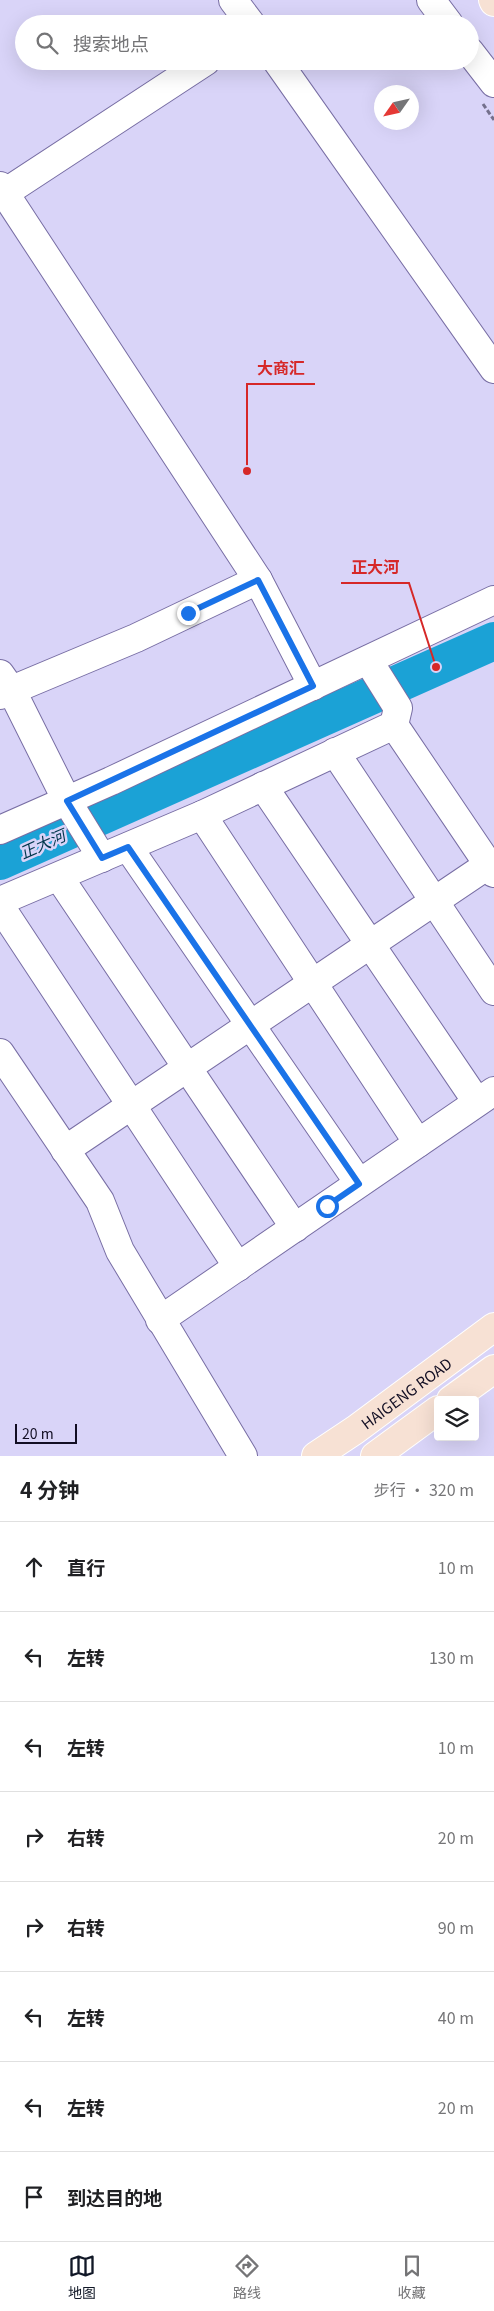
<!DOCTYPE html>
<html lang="zh">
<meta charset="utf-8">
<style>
body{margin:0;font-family:Georgia,"Noto Sans SC",serif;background:#f6f6f6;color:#202124}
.controls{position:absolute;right:15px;bottom:15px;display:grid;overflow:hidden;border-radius:5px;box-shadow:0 5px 20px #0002}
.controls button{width:45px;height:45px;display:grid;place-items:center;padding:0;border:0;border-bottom:1px solid #e0e0e0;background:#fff;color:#202124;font:25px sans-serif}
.compass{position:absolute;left:374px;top:85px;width:45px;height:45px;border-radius:50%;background:#fff;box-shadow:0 5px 20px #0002;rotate:236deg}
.scale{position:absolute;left:15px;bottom:12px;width:62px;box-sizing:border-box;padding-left:5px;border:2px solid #120e23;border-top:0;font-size:14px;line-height:18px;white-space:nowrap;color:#120e23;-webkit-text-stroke:4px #d9d4f8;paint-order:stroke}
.stop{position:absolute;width:15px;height:15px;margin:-11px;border:4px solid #1a73e8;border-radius:50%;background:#fff}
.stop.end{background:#1a73e8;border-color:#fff;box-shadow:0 1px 5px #0008}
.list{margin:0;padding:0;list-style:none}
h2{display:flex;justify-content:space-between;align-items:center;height:65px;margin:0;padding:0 20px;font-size:21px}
h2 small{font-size:16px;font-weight:400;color:#757577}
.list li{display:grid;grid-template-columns:32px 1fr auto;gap:15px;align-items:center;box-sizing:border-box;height:90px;padding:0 20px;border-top:1px solid #e0e0e0}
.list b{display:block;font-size:19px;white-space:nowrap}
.list em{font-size:16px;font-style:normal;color:#757577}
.icon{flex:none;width:28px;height:28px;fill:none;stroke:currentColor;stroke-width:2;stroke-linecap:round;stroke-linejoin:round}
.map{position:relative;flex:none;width:494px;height:1456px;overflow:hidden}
.search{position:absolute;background:#fff;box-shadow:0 5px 20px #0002;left:15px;right:15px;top:15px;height:55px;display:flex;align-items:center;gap:12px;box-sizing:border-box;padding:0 18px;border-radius:28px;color:#757577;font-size:19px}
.sheet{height:785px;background:#fff}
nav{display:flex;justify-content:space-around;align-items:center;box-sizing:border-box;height:70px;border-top:1px solid #e0e0e0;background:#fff;font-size:14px;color:#757577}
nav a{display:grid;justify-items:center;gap:2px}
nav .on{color:#111827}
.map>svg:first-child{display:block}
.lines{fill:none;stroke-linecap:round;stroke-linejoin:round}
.river{stroke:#1ba2d6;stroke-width:38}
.minor-casing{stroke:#786ea4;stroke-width:30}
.major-casing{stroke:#fff;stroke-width:30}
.path{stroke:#74708c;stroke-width:3;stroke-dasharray:5 2.5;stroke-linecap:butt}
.minor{stroke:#fff;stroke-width:28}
.major{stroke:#f7e1d4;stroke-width:28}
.route{stroke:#1a73e8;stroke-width:6}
.labels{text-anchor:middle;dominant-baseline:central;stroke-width:5;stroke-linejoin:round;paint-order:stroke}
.street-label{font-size:15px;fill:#120e23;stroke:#d9d4f8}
.water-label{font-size:16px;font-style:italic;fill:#00364c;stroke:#d9d4f8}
.leader{fill:none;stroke:#d62828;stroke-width:2}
.callout-dot{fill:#d62828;stroke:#d9d4f8;stroke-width:2}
.callout-label{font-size:16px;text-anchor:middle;font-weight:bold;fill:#d62828;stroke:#d9d4f8;stroke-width:5;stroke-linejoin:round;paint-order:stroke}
</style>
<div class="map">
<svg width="494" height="1456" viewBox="0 0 494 1456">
<rect width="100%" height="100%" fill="#d9d4f8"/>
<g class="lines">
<!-- river -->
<path class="river" d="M0 861 494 641"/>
<defs>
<g id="minor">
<path d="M233 0 251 24"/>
<path d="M431 0 449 24"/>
<path d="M470 52 494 83"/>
<path d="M277 61 494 369"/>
<path d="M0 186 258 580 313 686"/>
<path d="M0 196 206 61"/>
<path d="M0 674 12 691 67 801 102 858"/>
<path d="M0 695 136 638 258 580"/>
<path d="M394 725 494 873"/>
<path d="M335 752 494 991"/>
<path d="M263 786 477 1102"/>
<path d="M202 815 418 1143"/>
<path d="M0 830 111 781 494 600"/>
<path d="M128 847 359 1183"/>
<path d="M59 877 295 1228"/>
<path d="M0 901 202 815 394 725 398 708 368 660"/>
<path d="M0 906 238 1267"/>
<path d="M0 1053 100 1201 120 1251 243 1456"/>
<path d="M65 1150 488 865"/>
<path d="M160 1320 494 1091"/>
</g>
<g id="major">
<path d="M493 0 494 2"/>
<path d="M451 1400 494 1369"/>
<path id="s1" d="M316 1456 355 1430 494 1327"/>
<path d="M375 1456 438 1410"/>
</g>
</defs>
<!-- minor casing -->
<use href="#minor" class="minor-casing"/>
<!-- major casing -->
<use href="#major" class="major-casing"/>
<!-- path -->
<path class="path" d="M483 104 494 120"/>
<!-- minor -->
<use href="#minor" class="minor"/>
<!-- major -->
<use href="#major" class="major"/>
</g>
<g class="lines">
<!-- route -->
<path class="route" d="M188 613 258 580 313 686 67 801 102 858 128 847 359 1184 327 1206"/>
</g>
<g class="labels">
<!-- street labels -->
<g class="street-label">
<text stroke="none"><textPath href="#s1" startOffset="110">HAIGENG ROAD</textPath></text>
</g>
<!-- water labels -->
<g class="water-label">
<text transform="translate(42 843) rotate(-24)">正大河</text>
</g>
</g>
<!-- callouts -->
<path class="leader" d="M247 471L247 384H315M436 667L409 583H341"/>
<g class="callout-dot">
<circle cx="247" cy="471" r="5"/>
<circle cx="436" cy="667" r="5"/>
</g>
<g class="callout-label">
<text x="281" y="374">大商汇</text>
<text x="375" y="573">正大河</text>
</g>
</svg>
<div class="controls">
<button><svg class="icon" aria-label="layers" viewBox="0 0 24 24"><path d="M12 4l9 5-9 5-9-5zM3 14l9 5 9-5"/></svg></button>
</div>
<svg class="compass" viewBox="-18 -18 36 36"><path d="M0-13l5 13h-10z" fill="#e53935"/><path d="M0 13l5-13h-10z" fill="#757577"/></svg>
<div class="scale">20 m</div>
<div class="stop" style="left:327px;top:1206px"></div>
<div class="stop end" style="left:188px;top:613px"></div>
<div class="search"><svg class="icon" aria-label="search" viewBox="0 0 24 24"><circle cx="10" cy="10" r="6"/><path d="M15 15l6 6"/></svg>搜索地点</div>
</div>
<section class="sheet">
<h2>4 分钟<small>步行 · 320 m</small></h2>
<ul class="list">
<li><svg class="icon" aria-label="ahead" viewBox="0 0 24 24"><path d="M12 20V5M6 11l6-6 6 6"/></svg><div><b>直行</b></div><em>10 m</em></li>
<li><svg class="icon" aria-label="left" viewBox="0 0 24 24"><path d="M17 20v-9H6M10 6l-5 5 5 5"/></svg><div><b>左转</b></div><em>130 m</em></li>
<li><svg class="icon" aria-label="left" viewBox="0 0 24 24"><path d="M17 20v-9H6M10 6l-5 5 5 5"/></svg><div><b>左转</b></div><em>10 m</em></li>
<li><svg class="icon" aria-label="right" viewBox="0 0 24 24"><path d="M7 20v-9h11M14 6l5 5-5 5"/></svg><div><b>右转</b></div><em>20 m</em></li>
<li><svg class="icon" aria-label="right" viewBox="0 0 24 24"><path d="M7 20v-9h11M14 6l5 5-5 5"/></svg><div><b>右转</b></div><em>90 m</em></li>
<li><svg class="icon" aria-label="left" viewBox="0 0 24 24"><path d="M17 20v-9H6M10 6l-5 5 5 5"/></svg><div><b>左转</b></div><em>40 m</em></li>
<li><svg class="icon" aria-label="left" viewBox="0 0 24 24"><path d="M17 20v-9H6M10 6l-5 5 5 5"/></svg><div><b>左转</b></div><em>20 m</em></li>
<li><svg class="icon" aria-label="arrive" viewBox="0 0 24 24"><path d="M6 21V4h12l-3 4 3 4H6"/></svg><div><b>到达目的地</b></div></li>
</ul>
</section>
<nav>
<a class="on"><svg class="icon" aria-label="map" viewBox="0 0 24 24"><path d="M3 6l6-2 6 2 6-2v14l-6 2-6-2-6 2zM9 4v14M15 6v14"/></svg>地图</a>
<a><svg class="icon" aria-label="directions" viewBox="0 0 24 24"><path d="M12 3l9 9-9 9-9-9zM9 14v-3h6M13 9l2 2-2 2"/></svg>路线</a>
<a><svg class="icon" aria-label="saved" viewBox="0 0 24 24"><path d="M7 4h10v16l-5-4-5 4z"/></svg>收藏</a>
</nav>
